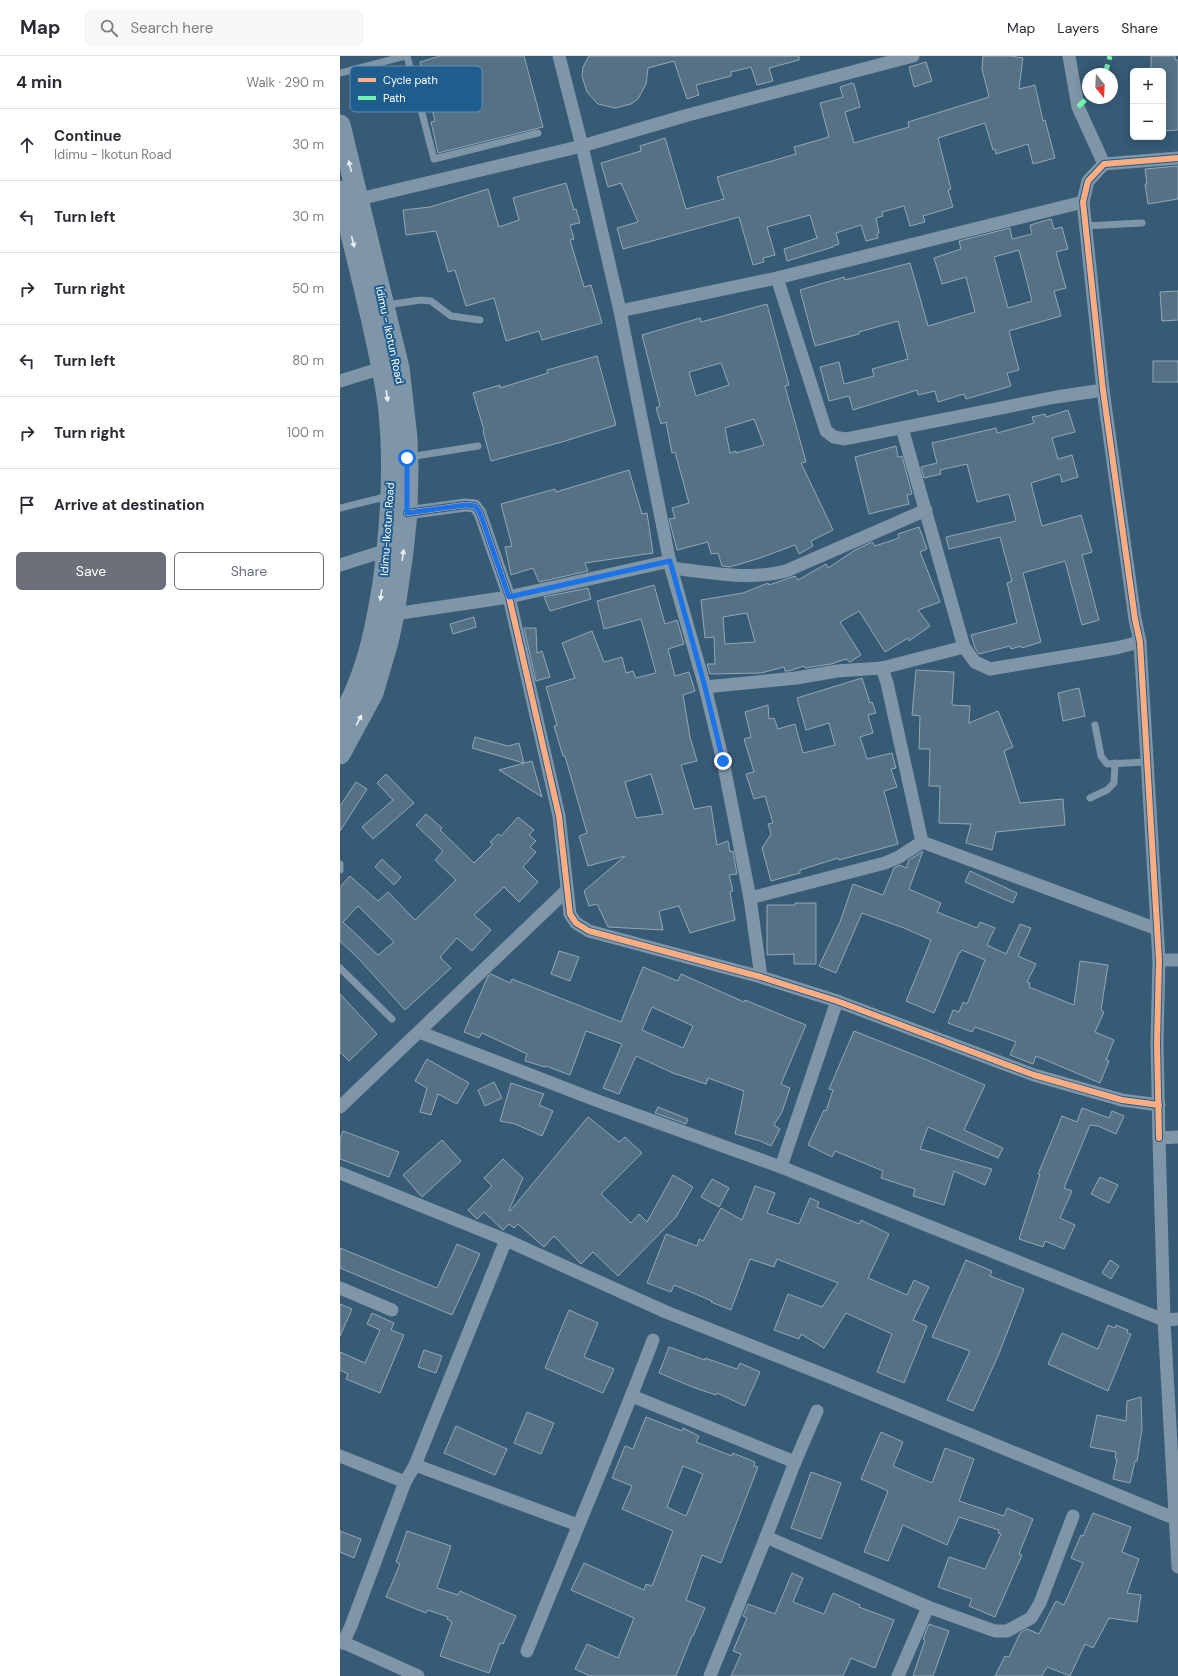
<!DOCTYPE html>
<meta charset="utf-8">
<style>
body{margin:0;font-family:"DM Sans",sans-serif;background:#f7f7f7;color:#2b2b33}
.controls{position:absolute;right:12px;top:12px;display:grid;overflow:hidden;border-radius:6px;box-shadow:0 2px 10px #0003}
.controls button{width:36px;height:36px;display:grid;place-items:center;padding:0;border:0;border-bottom:1px solid #e1e1e2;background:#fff;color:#2b2b33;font:20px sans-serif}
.compass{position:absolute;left:742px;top:12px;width:36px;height:36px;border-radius:50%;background:#fff;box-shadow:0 2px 10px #0003;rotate:162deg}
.stop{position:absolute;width:12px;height:12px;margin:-9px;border:3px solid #1a73e8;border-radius:50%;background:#fff}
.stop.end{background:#1a73e8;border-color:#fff;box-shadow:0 1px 4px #0008}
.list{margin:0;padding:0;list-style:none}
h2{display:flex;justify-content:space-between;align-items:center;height:52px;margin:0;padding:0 16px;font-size:17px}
h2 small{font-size:13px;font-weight:400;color:#7c7c81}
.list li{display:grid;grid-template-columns:26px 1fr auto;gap:12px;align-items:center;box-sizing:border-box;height:72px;padding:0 16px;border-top:1px solid #e1e1e2}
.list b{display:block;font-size:15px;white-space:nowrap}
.list p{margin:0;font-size:13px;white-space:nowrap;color:#7c7c81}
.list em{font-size:13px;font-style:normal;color:#7c7c81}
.actions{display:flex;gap:8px;padding:12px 16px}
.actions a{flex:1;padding:9px 0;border:1px solid #6b7079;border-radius:6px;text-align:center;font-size:14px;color:#6b7079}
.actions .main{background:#6b7079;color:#fff}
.icon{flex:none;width:22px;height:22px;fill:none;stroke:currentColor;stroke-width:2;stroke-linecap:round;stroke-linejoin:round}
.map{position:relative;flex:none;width:838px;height:1620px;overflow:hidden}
header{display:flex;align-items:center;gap:24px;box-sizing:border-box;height:56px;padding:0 20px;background:#fff;border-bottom:1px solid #e1e1e2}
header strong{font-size:19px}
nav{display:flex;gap:22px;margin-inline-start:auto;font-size:14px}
.search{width:280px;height:36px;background:#f7f7f7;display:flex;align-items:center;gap:10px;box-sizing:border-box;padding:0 14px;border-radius:6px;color:#7c7c81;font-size:15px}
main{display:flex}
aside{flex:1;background:#fff}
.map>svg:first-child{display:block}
.building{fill:#557186;stroke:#93a7b6;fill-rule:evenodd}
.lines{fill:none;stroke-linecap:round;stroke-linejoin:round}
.service{stroke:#7e96a8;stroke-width:7}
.minor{stroke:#7e96a8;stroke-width:13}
.primary{stroke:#7e96a7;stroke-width:21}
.quiet{stroke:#73f3ae;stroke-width:5;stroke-dasharray:10 5;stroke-linecap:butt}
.cycleway-casing{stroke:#1e5d8e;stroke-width:8}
.cycleway{stroke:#ffac80;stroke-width:6}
.oneway{fill:#eceff2}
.route{stroke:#1a73e8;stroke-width:5}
.labels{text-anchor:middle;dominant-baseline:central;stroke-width:4;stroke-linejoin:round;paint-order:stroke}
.street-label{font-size:11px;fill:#fff;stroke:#1e5d8e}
.key{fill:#1e5d8e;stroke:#628eb0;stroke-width:1}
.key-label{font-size:11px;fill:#fff}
</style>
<header>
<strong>Map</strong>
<div class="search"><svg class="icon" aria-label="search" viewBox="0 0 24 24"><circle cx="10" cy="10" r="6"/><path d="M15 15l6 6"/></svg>Search here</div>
<nav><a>Map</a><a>Layers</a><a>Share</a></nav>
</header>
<main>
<aside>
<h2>4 min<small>Walk · 290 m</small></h2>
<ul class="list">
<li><svg class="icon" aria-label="ahead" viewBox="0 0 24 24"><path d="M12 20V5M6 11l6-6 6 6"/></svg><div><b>Continue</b><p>Idimu - Ikotun Road</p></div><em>30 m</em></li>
<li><svg class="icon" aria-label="left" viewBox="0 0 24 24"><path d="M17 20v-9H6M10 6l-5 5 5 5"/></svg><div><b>Turn left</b></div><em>30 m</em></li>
<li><svg class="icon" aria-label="right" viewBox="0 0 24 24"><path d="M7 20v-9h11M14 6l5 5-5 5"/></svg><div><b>Turn right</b></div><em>50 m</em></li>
<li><svg class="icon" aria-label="left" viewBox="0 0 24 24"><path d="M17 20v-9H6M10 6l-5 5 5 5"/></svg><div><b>Turn left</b></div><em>80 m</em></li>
<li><svg class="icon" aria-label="right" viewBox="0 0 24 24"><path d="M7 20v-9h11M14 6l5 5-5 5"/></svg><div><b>Turn right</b></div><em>100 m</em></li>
<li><svg class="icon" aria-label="arrive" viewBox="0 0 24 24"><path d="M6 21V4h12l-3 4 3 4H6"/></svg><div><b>Arrive at destination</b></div></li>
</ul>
<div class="actions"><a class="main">Save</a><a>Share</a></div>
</aside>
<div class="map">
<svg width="838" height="1620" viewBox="0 0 838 1620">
<rect width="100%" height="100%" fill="#375a75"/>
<!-- building -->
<g class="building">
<path d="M100 0H184L203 71 98 97 91 66 95 65 80 6Z"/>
<path d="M249 0H459V4L429 12 433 25 417 29 411 11 391 16V20L356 29 359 39 347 43 334 5 308 12 306 28 298 43 291 48 275 52 258 48 247 36 242 20 243 11Z"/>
<path d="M643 0H670L683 2 679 33 695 29 703 65 705 64 715 102 693 108 688 88 656 98 655 93 653 94 645 67 598 82 611 133 608 134 613 151 583 160 585 166 570 170 564 150 542 156 543 160 536 162 539 177 537 178 538 182 526 185 521 169 496 177 499 188 493 190V191L447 205 444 193 477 182 470 159 427 171 435 199 423 202 424 206 413 209 399 161 283 193 277 172 298 166 281 127 268 131 261 107 301 95 300 90 325 82 346 153 384 143 377 121 456 98 454 91 489 81 480 47 503 41 500 31 512 27 514 28 520 51 505 56 514 87 569 71 568 66 649 41 642 13Z"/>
<path d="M811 0H835V4H838V74L823 75V15H811Z"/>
<path d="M586 6 592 25 574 31 569 11Z"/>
<path d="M838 110V143L808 148 805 128H807L805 113Z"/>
<path d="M226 127 234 154 236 153 240 167 230 169 234 183 230 184 244 231 251 229 262 267 202 284 199 275 166 285 154 242 126 250 115 214 108 216 96 175 66 179 63 154 90 151 148 133 159 171 179 164 173 142Z"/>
<path d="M711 163 714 173 722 171 728 193 716 196 726 232 714 235 721 260 669 275 679 314 667 317 671 330 626 343 624 338 598 346 595 335 578 339 577 334 513 354 509 340 489 345 480 311 499 306 504 328 534 320 532 313 568 303 558 265 519 276V278L475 290 460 234 504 221 505 224 570 207 588 270 635 256 626 221 602 228 594 202 621 193 619 185 670 172 672 183 692 178 690 169ZM679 194 692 245 668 252 654 201Z"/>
<path d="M838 235V264L822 265 820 236Z"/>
<path d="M427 248 449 329 445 330 466 406 461 407 493 474 471 485 473 490 459 498 455 489 420 502 390 511 382 510 378 497 371 498 368 486 337 494 329 463 335 462 332 452 349 447 335 396 332 397 326 366 321 368 316 352 320 350 302 279 360 262 361 266ZM381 307 389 329 356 340 349 316ZM414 363 424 389 396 397V395L390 397 385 372Z"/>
<path d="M257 300 276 369 222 386 151 405 143 375 144 374 133 337 160 329V332L208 317 207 314Z"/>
<rect x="813" y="305" width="25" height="21"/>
<path d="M728 354 735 376 712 382 718 403 732 399 738 421 722 426 720 418 691 427 702 470 741 459 752 496 742 499 759 564 742 569 725 505 683 517 701 586 682 592 681 590 671 593 670 590 639 598 635 592 631 579 677 567 667 527 672 525 660 481 609 493 606 481 676 465 669 438 637 446 627 408 600 414 601 418 584 422 581 411 597 407 592 387 656 372 657 377 694 367 692 361 705 358 706 361Z"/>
<path d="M556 390 558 401 562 400 572 438 567 439 569 448 529 458 515 401Z"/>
<path d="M289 414 302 458 307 457 313 497 245 507 248 515 199 526 193 512 171 519 165 491 172 490 161 448 215 433 216 436Z"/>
<path d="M579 471 587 493 580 496 600 546 578 554 590 570 569 585 568 582 545 596 519 555 500 566 521 599 510 606 506 603 491 608 465 612 464 610 449 615H445L444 611 421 617 370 618 367 608H375L374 581 365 582 361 544 403 537 428 527 429 529 455 520 458 524 486 508 488 512 515 494 532 486 535 490 559 482 558 478ZM407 557 415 586 385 588 383 561Z"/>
<path d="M314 529 325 568 337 564 344 588 328 593 335 620 349 616 355 635 343 639 350 681 357 705 341 709 354 753 371 750 377 789 388 785 390 796 393 795 397 818 389 819 393 835 390 836 395 864 350 877 339 850 319 855 323 874 268 871 257 848 249 850 244 835 285 800 248 810 239 780 247 777 225 700H223L214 670 217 669 206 631 235 622 222 587 252 575 264 606 282 601 286 617 293 615 296 622 316 617 301 563 264 573 257 545ZM311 718 323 758 296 762 285 726Z"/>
<path d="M248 532 251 543 210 555 204 541Z"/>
<path d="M134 561 136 571 113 578 110 568Z"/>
<path d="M184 572H196L197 597 202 595 210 621 196 625Z"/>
<path d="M576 614 614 616 612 649 630 650 629 667 658 655 673 691 664 695 680 747 723 743 725 769 656 776 652 794 626 787 631 768 599 767 600 730H589L590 693H579L580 660 572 659Z"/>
<path d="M522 622 530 647 532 646 536 657 528 659 533 677 520 681 527 703 552 697 556 712 551 713 557 731 544 735 558 788 499 804 498 802 460 814V817L431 825 422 792 431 778 428 768 433 767 425 740 414 743 406 718 414 716 404 683 411 681 405 656 428 649 429 663 434 662 438 673 455 668 463 697 495 689 489 667 466 674 457 642Z"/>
<path d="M739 632 745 660 723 665 718 637Z"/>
<path d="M135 681 168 690 179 687 184 707 132 692Z"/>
<path d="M192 705 202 741 159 714Z"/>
<path d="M46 718 74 747 33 783 22 771 53 744 37 727Z"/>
<path d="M16 726 27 733 0 775V750Z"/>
<path d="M86 758 102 772 100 774 134 807 153 788 150 786 158 778 161 780 178 761 194 774 189 779 196 785 190 791 196 796 183 811 198 826 179 846 164 831 134 859 151 874 132 895 117 882 100 901 111 912 65 954 19 903 0 885V831L10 820 38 845 48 836 75 864 116 824 95 804 103 795 76 769ZM18 850 54 886 38 899 3 866Z"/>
<path d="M583 795 569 833 601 847 597 856 637 872 640 866 655 872 647 889 666 898 680 868 691 872 678 900 696 908 687 926 690 927 689 931 734 949 740 905 768 909 761 954 764 956 755 976 774 984 766 1004 769 1005 760 1027 696 1000 693 1008 670 999 676 986 635 971 632 976 608 967 613 954 619 956 623 946 627 948 645 904 622 894 620 897H619L594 957 566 945 591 884 564 872 522 857 496 917 479 910 500 866 513 828 543 839 554 812 560 809 566 812 569 804Z"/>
<path d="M42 803 61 821 54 829 35 811Z"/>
<path d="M630 815 677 837 673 847 625 826Z"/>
<path d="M455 847H476V908H454V898L427 899V849H455Z"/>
<path d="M219 895 239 901 230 925 211 918Z"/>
<path d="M303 911 338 925 341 918 404 946 405 944 466 969 441 1028 450 1032 442 1056 434 1069 440 1073 431 1090 420 1085 395 1078 404 1035 368 1022 366 1028 333 1017 296 1000 279 1038 263 1032 282 988 246 975 230 1019 206 1010 205 1011 185 1005 187 998 142 977 139 982 124 976 148 920 151 918 170 927 172 923 281 966ZM312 951 353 970 343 992 302 974Z"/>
<path d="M0 938 37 978 9 1005 0 996Z"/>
<path d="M514 975 587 1004 645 1029 624 1074 663 1092 658 1102 588 1071 580 1093 652 1113 645 1129 614 1115 604 1149 573 1140 575 1133 541 1122 543 1115 495 1095 492 1101 468 1089 484 1054 486 1055 493 1034 489 1033Z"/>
<path d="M87 1003 129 1027 117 1048 98 1038 91 1059 80 1056 87 1032 75 1025Z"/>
<path d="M154 1026 162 1042 145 1050 138 1034Z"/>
<path d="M171 1027 204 1038 199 1049 213 1055 202 1080 175 1068 160 1065Z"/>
<path d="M318 1051 348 1063 346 1068 315 1057Z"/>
<path d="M742 1052 769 1062 772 1055 784 1060 776 1078 758 1070 750 1069 724 1132 732 1135 720 1162 735 1169 724 1193 705 1185 703 1191 679 1183 700 1118H698L722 1060 737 1066Z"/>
<path d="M248 1061 279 1086 285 1081 302 1097 261 1138 291 1167 299 1158 307 1166 333 1119 353 1131 336 1161 278 1220 253 1196 241 1208 214 1180 204 1191 178 1168 174 1172 169 1168 163 1174 144 1156 137 1163 128 1154 152 1130 144 1122 163 1103 183 1122 169 1154 170 1155Z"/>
<path d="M3 1075 59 1096 49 1121 0 1103V1083Z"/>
<path d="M102 1084 121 1105 82 1141 63 1119Z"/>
<path d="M760 1121 778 1129 769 1147 751 1138Z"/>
<path d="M372 1123 389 1132 379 1151 361 1141Z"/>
<path d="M415 1130 435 1137 427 1157 459 1168 470 1142 479 1146 477 1151 519 1168 521 1164 549 1178 528 1222 567 1239 574 1224 589 1231 573 1264 587 1270 564 1327 537 1316 552 1278 506 1257 484 1292 461 1278 459 1283 434 1274 448 1238 482 1251 498 1227 437 1203 434 1211 410 1203 391 1254 371 1246 372 1245 334 1229 331 1236 307 1227 326 1178 357 1190 359 1183 363 1185 381 1152 402 1164Z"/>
<path d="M117 1188 140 1198 112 1259 0 1212V1192L97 1232Z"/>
<path d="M626 1204 652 1215 650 1220 684 1233 658 1300 633 1355 607 1344 630 1295 592 1281Z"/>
<path d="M770 1204 779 1210 771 1223 762 1217Z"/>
<path d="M0 1248 12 1253 0 1280Z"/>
<path d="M229 1254 258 1267 244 1301 274 1313 263 1337 205 1312Z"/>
<path d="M32 1257 54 1267 51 1274 64 1279 40 1337 6 1323 8 1318 0 1314V1296L25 1307 40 1274 27 1268Z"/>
<path d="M768 1269 775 1272 776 1269 788 1274 787 1277 791 1278 768 1335 708 1308 722 1277 758 1293Z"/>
<path d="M329 1291 365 1304V1302L397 1313 400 1307 420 1316 405 1350 377 1337 376 1339 355 1332 319 1317Z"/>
<path d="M84 1294 102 1300 96 1317 78 1311Z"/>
<path d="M801 1341 802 1373 797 1405H795L790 1427 773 1423 777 1403 775 1402 776 1396 750 1391 757 1359 786 1365 787 1345Z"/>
<path d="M187 1356 214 1367 201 1398 174 1387Z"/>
<path d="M306 1361 342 1375 343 1372 359 1380 356 1386 392 1400 393 1397 415 1406 414 1410 418 1411 381 1507 362 1499 346 1544 365 1552 353 1580H352L336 1620H250L235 1613 247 1588 278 1602 294 1562 231 1534 244 1507 304 1534 306 1528 312 1530 333 1475 282 1453 292 1430 272 1422 285 1390 293 1393ZM343 1410 363 1418 346 1460 327 1451Z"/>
<path d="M116 1370 167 1393 155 1419 104 1397Z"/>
<path d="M541 1376 563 1386 553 1410 592 1427 605 1392 634 1403 619 1445 664 1460 667 1452 693 1463 679 1498 682 1499 655 1561 629 1550 632 1543 598 1531 609 1501 645 1513 661 1478 658 1477 659 1474 619 1461 607 1489 563 1469 548 1505 524 1496 548 1435 521 1423Z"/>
<path d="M471 1416 501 1427 481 1483 451 1472Z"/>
<path d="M753 1457 791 1471 782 1496 799 1503 787 1537 801 1539 797 1566 769 1562 753 1592 745 1588 730 1620 707 1611 702 1620H655L665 1600 669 1601 680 1577 687 1573 699 1578 716 1545 724 1549 743 1507 731 1502 741 1479 743 1480Z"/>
<path d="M0 1475 21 1483 14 1502 0 1496Z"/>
<path d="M67 1475 111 1490 97 1532 118 1539 120 1535 176 1560 163 1588 160 1587 149 1617 100 1600 112 1566 107 1563 108 1561 88 1554 86 1557 46 1541 60 1508 56 1506Z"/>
<path d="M452 1517 463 1522 453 1546 484 1558 493 1537 520 1549 519 1551 554 1564 535 1612 511 1602 503 1620H391L401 1598 393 1595 407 1562 403 1560 408 1548 435 1558Z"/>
<path d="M589 1568 609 1575 593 1620H573L585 1584 583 1583Z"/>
</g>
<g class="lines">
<!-- service -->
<g class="service">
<path d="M67 0 94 103 198 77"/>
<path d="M0 17 65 0"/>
<path d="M745 170 802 167"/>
<path d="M46 249 81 244 91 245 111 260 140 264"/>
<path d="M69 401 138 390"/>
<path d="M0 452 49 440"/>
<path d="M755 669 761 700 767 708 807 706"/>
<path d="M750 742 767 734 774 727 775 707"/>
<path d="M0 808V814"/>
<path d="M0 912 52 963"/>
</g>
<!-- minor -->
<g class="minor">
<path d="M219 0 242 90 280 255 331 512 365 631 383 705 410 842 421 921"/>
<path d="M729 0 738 51 764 108"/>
<path d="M19 143 242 90 348 59 573 0"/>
<path d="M437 222 486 375 494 381 505 383 716 341 763 334"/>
<path d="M280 255 437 222 743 146"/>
<path d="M0 325 42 312"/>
<path d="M562 372 624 591 635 606 650 613 776 592 800 586"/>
<path d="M67 457 125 449 135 450 140 457 169 541 219 760 230 858 236 867 249 875 421 921 497 945 694 1019 782 1044 819 1049"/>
<path d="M0 509 47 494"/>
<path d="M331 512C369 516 409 525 446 515L586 454"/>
<path d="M54 558 169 541 330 505"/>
<path d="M542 612 547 627 582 786 817 873"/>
<path d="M365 631 456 622 497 615 542 612 624 591"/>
<path d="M410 842 545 807 559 801 582 786"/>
<path d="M819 904H838"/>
<path d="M79 976 258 1045 441 1111 824 1264 838 1263"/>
<path d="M0 1051 227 834"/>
<path d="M838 1081 819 1082 824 1264 838 1511"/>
<path d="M819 1082 817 987 819 904 800 586 795 563 763 334 743 146 748 125 764 108 838 102"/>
<path d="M441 1111 497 945"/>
<path d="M0 1117 166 1184 326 1256 490 1321 836 1463"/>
<path d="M0 1232 52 1254"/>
<path d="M292 1340 455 1406"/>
<path d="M0 1400 65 1426"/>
<path d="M75 1409 238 1469"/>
<path d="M426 1481 588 1551 655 1575H667L691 1562 700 1547 733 1460"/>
<path d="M0 1585 78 1620"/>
<path d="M3 1587 11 1570 65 1426 75 1409 166 1184"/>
<path d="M187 1595C229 1491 273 1389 313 1284"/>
<path d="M370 1620 426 1481 455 1406 477 1355"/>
<path d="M558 1620 588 1551"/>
</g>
<!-- primary -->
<g class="primary">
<path d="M0 69 59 312 67 382 68 412 67 457 63 496 54 558 48 586 33 637 0 698"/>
<path d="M0 135C11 176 21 219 31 261 37 289 44 318 48 347 55 406 51 468 43 527 35 577 26 621 0 665"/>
</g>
<!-- quiet -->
<g class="quiet">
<path d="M765 18 770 0"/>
<path d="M738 51 748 41"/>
</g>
<defs>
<g id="cycleway">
<path d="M67 457 125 449 135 450 140 457 169 541 219 760 230 858 236 867 249 875 421 921 497 945 694 1019 782 1044 819 1049"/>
<path d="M819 1082 817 987 819 904 800 586 795 563 763 334 743 146 748 125 764 108 838 102"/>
</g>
</defs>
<!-- cycleway casing -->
<use href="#cycleway" class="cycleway-casing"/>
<!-- cycleway -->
<use href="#cycleway" class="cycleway"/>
</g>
<!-- one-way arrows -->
<defs><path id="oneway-solid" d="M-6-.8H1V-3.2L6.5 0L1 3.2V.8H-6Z"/></defs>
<g class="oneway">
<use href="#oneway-solid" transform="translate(10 110) rotate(-104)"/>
<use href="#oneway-solid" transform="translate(13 186) rotate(76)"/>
<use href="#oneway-solid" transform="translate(47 340) rotate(82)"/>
<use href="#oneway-solid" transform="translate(63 499) rotate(-82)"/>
<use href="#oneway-solid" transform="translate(41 539) rotate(98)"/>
<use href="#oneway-solid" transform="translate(19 664) rotate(-62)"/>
</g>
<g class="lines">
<!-- route -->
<path class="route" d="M67 402V457L125 449 135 450 140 457 169 541 330 505 365 631 383 705"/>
</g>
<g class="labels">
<!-- street labels -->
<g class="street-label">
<text transform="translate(50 279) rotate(78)">Idimu - Ikotun Road</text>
<text transform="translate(47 473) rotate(-86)">Idimu-Ikotun Road</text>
</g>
</g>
<!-- legend -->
<rect x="10" y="10" width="132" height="46" rx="6" class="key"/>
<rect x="18" y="22" width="18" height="4" fill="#ffac80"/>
<rect x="18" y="40" width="18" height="4" fill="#73f3ae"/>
<g class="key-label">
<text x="43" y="28">Cycle path</text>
<text x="43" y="46">Path</text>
</g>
</svg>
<div class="controls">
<button>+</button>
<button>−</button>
</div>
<svg class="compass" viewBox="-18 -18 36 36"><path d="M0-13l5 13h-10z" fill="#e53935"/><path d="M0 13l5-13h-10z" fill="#7c7c81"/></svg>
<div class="stop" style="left:67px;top:402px"></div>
<div class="stop end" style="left:383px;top:705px"></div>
</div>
</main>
